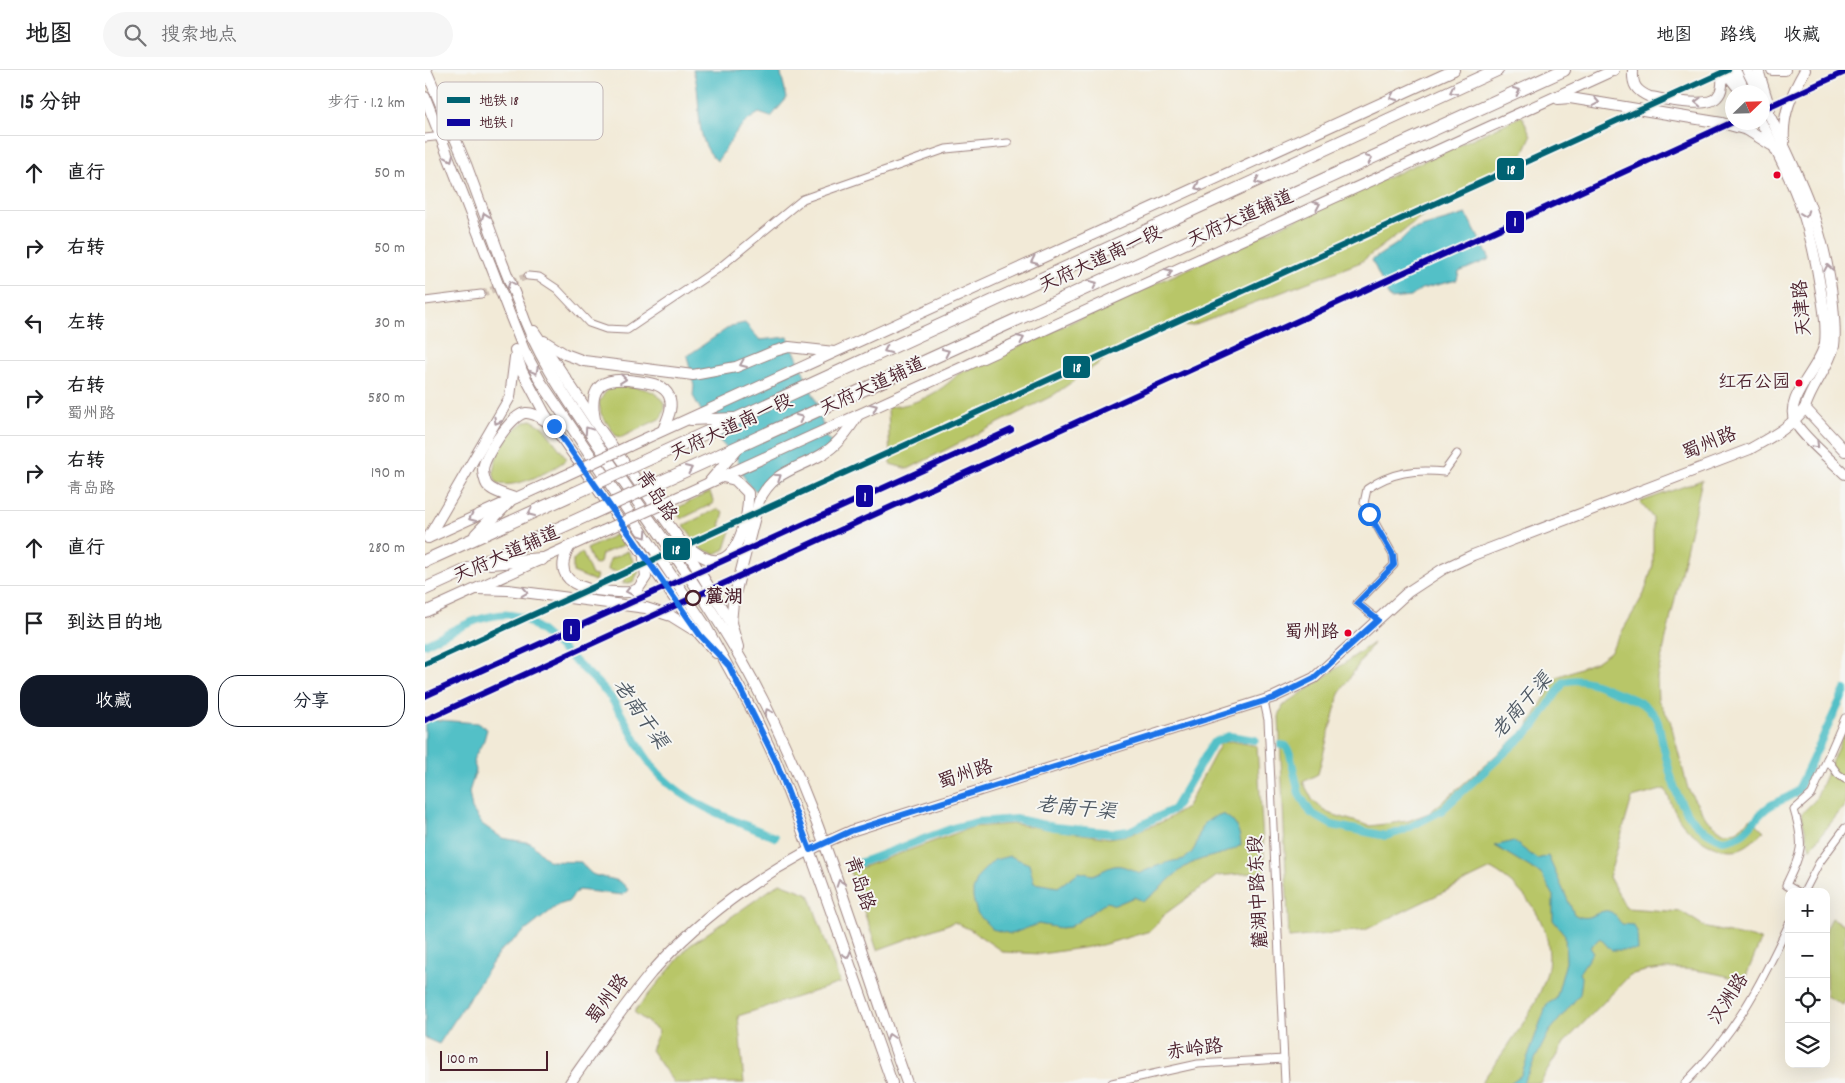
<!DOCTYPE html>
<html lang="zh">
<meta charset="utf-8">
<style>
body{margin:0;font-family:Dekko,"LXGW WenKai TC",sans-serif;background:#f6f6f6;color:#202124}
.controls{position:absolute;right:15px;bottom:15px;display:grid;overflow:hidden;border-radius:10px;box-shadow:0 5px 20px #0002}
.controls button{width:45px;height:45px;display:grid;place-items:center;padding:0;border:0;border-bottom:1px solid #e0e0e0;background:#fff;color:#202124;font:25px sans-serif}
.compass{position:absolute;left:1300px;top:15px;width:45px;height:45px;border-radius:50%;background:#fff;box-shadow:0 5px 20px #0002;rotate:67deg}
.scale{position:absolute;left:15px;bottom:12px;width:108px;box-sizing:border-box;padding-left:5px;border:2px solid #4a1f2b;border-top:0;font-size:14px;line-height:18px;white-space:nowrap;color:#4a1f2b;-webkit-text-stroke:4px #f6f6f2;paint-order:stroke}
.stop{position:absolute;width:15px;height:15px;margin:-11px;border:4px solid #1a73e8;border-radius:50%;background:#fff}
.stop.end{background:#1a73e8;border-color:#fff;box-shadow:0 1px 5px #0008}
.list{margin:0;padding:0;list-style:none}
h2{display:flex;justify-content:space-between;align-items:center;height:65px;margin:0;padding:0 20px;font-size:21px}
h2 small{font-size:16px;font-weight:400;color:#757577}
.list li{display:grid;grid-template-columns:32px 1fr auto;gap:15px;align-items:center;box-sizing:border-box;height:75px;padding:0 20px;border-top:1px solid #e0e0e0}
.list b{display:block;font-size:19px;white-space:nowrap}
.list p{margin:0;font-size:16px;white-space:nowrap;color:#757577}
.list em{font-size:16px;font-style:normal;color:#757577}
.actions{display:flex;gap:10px;padding:15px 20px}
.actions a{flex:1;padding:11px 0;border:1px solid #111827;border-radius:20px;text-align:center;font-size:18px;color:#111827}
.actions .main{background:#111827;color:#fff}
.icon{flex:none;width:28px;height:28px;fill:none;stroke:currentColor;stroke-width:2;stroke-linecap:round;stroke-linejoin:round}
.map{position:relative;flex:none;width:1420px;height:1013px;overflow:hidden}
header{display:flex;align-items:center;gap:30px;box-sizing:border-box;height:70px;padding:0 25px;background:#fff;border-bottom:1px solid #e0e0e0}
header strong{font-size:24px}
nav{display:flex;gap:28px;margin-inline-start:auto;font-size:18px}
.search{width:350px;height:45px;background:#f6f6f6;display:flex;align-items:center;gap:12px;box-sizing:border-box;padding:0 18px;border-radius:28px;color:#757577;font-size:19px}
main{display:flex}
aside{flex:1;background:#fff}
.map>svg:first-child{display:block}
.green{fill:#b8c668;stroke:#81724a}
.water{fill:#52c0c7;stroke:#4e7079}
.lines{fill:none;stroke-linecap:round;stroke-linejoin:round}
.canal{stroke:#52c0c7;stroke-width:8}
.street-tunnel{stroke:#d0c1b5;stroke-width:7;stroke-dasharray:7 3.5;stroke-linecap:butt}
.street-casing{stroke:#9e8481;stroke-width:9}
.secondary-casing{stroke:#9e8481;stroke-width:12}
.highway-casing{stroke:#9e8481;stroke-width:14}
.street{stroke:#fff;stroke-width:7}
.secondary{stroke:#fff;stroke-width:10}
.highway{stroke:#fff;stroke-width:12}
.secondary-bridge-casing{stroke:#9e8481;stroke-width:12;stroke-linecap:butt}
.highway-bridge-casing{stroke:#9e8481;stroke-width:14;stroke-linecap:butt}
.secondary-bridge{stroke:#fff;stroke-width:10}
.highway-bridge{stroke:#fff;stroke-width:12}
.metro-1-casing{stroke:#f6f6f2;stroke-width:10}
.metro-2-casing{stroke:#f6f6f2;stroke-width:10}
.metro-1{stroke:#006272;stroke-width:6}
.metro-2{stroke:#10069f;stroke-width:6}
.oneway{stroke:#ae9aa0}
.route{stroke:#1a73e8;stroke-width:6}
.bus-dot{fill:#e4002b;stroke:#f6f6f2;stroke-width:2}
.stop-dot{fill:#f6f6f2;stroke:#4a1f2b;stroke-width:2.5}
.labels{text-anchor:middle;dominant-baseline:central;stroke-width:4;stroke-linejoin:round;paint-order:stroke}
.bus-label{font-size:18px;fill:#4a1f2b;stroke:#f6f6f2;text-anchor:end}
.street-label{font-size:19px;fill:#4a1f2b;stroke:#f6f6f2}
.stop-label{font-size:19px;font-weight:bold;fill:#4a1f2b;stroke:#f6f6f2;text-anchor:start}
.water-label{font-size:20px;font-style:italic;fill:#4d5762;stroke:#f6f6f2}
.key{fill:#f6f6f2;stroke:#c2b6b6;stroke-width:1}
.key-label{font-size:14px;fill:#4a1f2b}
.line-badge{stroke:#f6f6f2;stroke-width:2}
.badge-label{font-size:14px;text-anchor:middle;font-weight:bold;fill:#fff}
</style>
<header>
<strong>地图</strong>
<div class="search"><svg class="icon" aria-label="search" viewBox="0 0 24 24"><circle cx="10" cy="10" r="6"/><path d="M15 15l6 6"/></svg>搜索地点</div>
<nav><a>地图</a><a>路线</a><a>收藏</a></nav>
</header>
<main>
<aside>
<h2>15 分钟<small>步行 · 1.2 km</small></h2>
<ul class="list">
<li><svg class="icon" aria-label="ahead" viewBox="0 0 24 24"><path d="M12 20V5M6 11l6-6 6 6"/></svg><div><b>直行</b></div><em>50 m</em></li>
<li><svg class="icon" aria-label="right" viewBox="0 0 24 24"><path d="M7 20v-9h11M14 6l5 5-5 5"/></svg><div><b>右转</b></div><em>50 m</em></li>
<li><svg class="icon" aria-label="left" viewBox="0 0 24 24"><path d="M17 20v-9H6M10 6l-5 5 5 5"/></svg><div><b>左转</b></div><em>30 m</em></li>
<li><svg class="icon" aria-label="right" viewBox="0 0 24 24"><path d="M7 20v-9h11M14 6l5 5-5 5"/></svg><div><b>右转</b><p>蜀州路</p></div><em>580 m</em></li>
<li><svg class="icon" aria-label="right" viewBox="0 0 24 24"><path d="M7 20v-9h11M14 6l5 5-5 5"/></svg><div><b>右转</b><p>青岛路</p></div><em>190 m</em></li>
<li><svg class="icon" aria-label="ahead" viewBox="0 0 24 24"><path d="M12 20V5M6 11l6-6 6 6"/></svg><div><b>直行</b></div><em>280 m</em></li>
<li><svg class="icon" aria-label="arrive" viewBox="0 0 24 24"><path d="M6 21V4h12l-3 4 3 4H6"/></svg><div><b>到达目的地</b></div></li>
</ul>
<div class="actions"><a class="main">收藏</a><a>分享</a></div>
</aside>
<div class="map">
<svg width="1420" height="1013" viewBox="0 0 1420 1013">
<rect width="100%" height="100%" fill="#f6f6f2"/>
<filter id="ink" filterUnits="userSpaceOnUse"><feTurbulence type="fractalNoise" baseFrequency=".02" numOctaves="2"/><feDisplacementMap in="SourceGraphic" scale="10" xChannelSelector="R" yChannelSelector="G"/><feConvolveMatrix kernelMatrix="1 2 1 2 8 2 1 2 1" color-interpolation-filters="sRGB"/></filter>
<filter id="wash" filterUnits="userSpaceOnUse"><feTurbulence type="fractalNoise" baseFrequency=".0096" numOctaves="4" result="noise"/><feDisplacementMap in="SourceGraphic" scale="20" xChannelSelector="R" yChannelSelector="G"/><feGaussianBlur stdDeviation="1.12" result="paint"/><feColorMatrix in="noise" values="0 0 0 0 0 0 0 0 0 0 0 0 0 0 0 0 0 1.4 0 .05"/><feComposite in="paint" operator="in"/></filter>
<g filter="url(#wash)">
<rect width="100%" height="100%" fill="#f2ead7"/>
<!-- green -->
<g class="green">
<path d="M1097 46 1106 66 1092 97 1013 134 936 192 768 256 747 254 704 272 627 326 483 399 465 394 463 337C489 336 515 323 533 304Z"/>
<path d="M192 316C210 317 236 317 240 338L236 348 197 367 191 366 176 344 174 332 183 318Z"/>
<path d="M106 350 118 357 142 389C127 401 90 420 72 413 59 395 87 354 106 350Z"/>
<path d="M1277 410 1232 608 1233 630 1245 650 1263 719 1282 750 1298 762 1312 761 1326 748 1339 761C1332 767 1324 776 1314 779 1295 784 1269 768 1257 753 1249 743 1245 730 1240 719L1207 728 1184 807 1201 838 1257 842 1282 858 1336 870 1319 911C1283 900 1242 893 1205 905L1139 973 1115 1013H1056C1078 982 1113 939 1122 902 1132 860 1101 818 1066 799L940 860 864 868 854 646 858 636 948 573 914 624 893 704 878 712 888 731 903 743 945 756 983 751 1004 743 1020 730 1102 658 1132 607 1171 592 1185 582 1219 524 1228 495V448L1215 432Z"/>
<path d="M285 422 289 433 256 449 250 439Z"/>
<path d="M292 439 299 443 295 456 306 461 300 479 290 484 276 479 259 455Z"/>
<path d="M192 464 199 475 177 484 175 493 169 495 162 479Z"/>
<path d="M203 481 214 501 208 512 198 514 200 503 183 500 185 489Z"/>
<path d="M157 482 167 505 172 506 170 511 148 502V490Z"/>
<path d="M1420 661V735L1385 779 1376 744 1390 730Z"/>
<path d="M806 671 832 676 840 802 792 806 740 844 725 861 677 875 616 884 578 882 546 860 529 852 452 880 425 800 435 798 548 757 590 754 684 768 704 765 741 750 761 738 796 673Z"/>
<path d="M355 813 384 824 415 913 313 946 319 1013H249L226 980 234 961 209 942 264 876Z"/>
<path d="M1407 848 1420 855V930L1418 935 1401 926V859Z"/>
</g>
<!-- water -->
<g class="water">
<path d="M268 0H355L362 28 346 47 334 43C306 60 310 68 292 91 266 67 279 31 268 0Z"/>
<path d="M1041 144 1065 189 1034 202 1032 210 996 219 986 227 965 229 947 190 973 173 986 160Z"/>
<path d="M320 253 335 270 363 267 392 333 401 368 406 371 411 383 332 421 325 417 319 407 312 389 291 367 268 326 269 316 262 286 306 256Z"/>
<path d="M0 649 53 653 62 659 59 670 48 690 51 700 44 722 47 739 57 754 77 768 106 773 124 791 156 792C159 796 163 801 167 804 180 810 195 806 203 820L198 825 153 820 143 832 133 835 75 881 14 974 0 968Z"/>
<path d="M797 744C811 750 815 761 816 775 801 786 782 785 765 794 748 803 735 821 718 831L709 827 690 835 682 832 645 857 635 858 613 854 586 864 567 859 552 843 548 828V820L554 805 569 790 585 786 604 794 609 813 633 817 654 802 668 805C693 794 689 792 715 803 724 799 734 795 744 792 750 790 757 791 762 787 781 772 764 754 797 744Z"/>
<path d="M1088 771 1112 789 1123 786 1149 844C1165 855 1175 836 1186 842 1190 844 1193 850 1197 854L1208 855 1212 861 1213 880H1186L1175 868 1165 877 1168 882 1154 903 1157 909 1155 924 1124 962 1098 1013H1085L1096 1005 1122 934 1131 929 1141 892 1140 865 1128 850V824L1116 804 1070 776Z"/>
</g>
<g class="lines">
<!-- canal -->
<g class="canal">
<path d="M0 574C23 563 48 548 74 545 80 544 90 545 96 547 112 554 179 616 188 631 205 656 215 685 237 707 267 737 311 751 350 767"/>
<path d="M856 675 861 676 865 684 874 724 886 743 907 755 961 766 977 761 1016 741 1110 655 1139 612C1153 607 1170 613 1183 619 1198 625 1216 630 1227 642 1234 649 1235 661 1237 671 1248 713 1253 753 1298 770 1325 766 1324 753 1342 738 1352 730 1364 729 1373 720L1420 620"/>
<path d="M432 794 528 758 552 752 592 749 629 757 688 763 704 761 749 739 788 673 804 666 830 670"/>
</g>
</g>
</g>
<g filter="url(#ink)">
<g class="lines">
<!-- street-tunnel -->
<path class="street-tunnel" d="M56 224 103 206"/>
<defs>
<g id="street">
<path d="M0 68 28 65"/>
<path d="M103 206 114 207 132 219 164 253 181 259 202 260 294 198 378 129 521 79 583 73"/>
<path d="M0 231 56 224"/>
<path d="M953 550 932 533 969 495 968 485 939 433 942 419C966 402 990 399 1019 402L1032 384"/>
<path d="M839 631 843 650 860 1013"/>
<path d="M1402 689 1413 704 1420 709"/>
<path d="M1373 822 1361 815C1377 781 1380 776 1369 740L1387 724 1420 648"/>
<path d="M1379 822 1394 793 1420 758"/>
<path d="M687 1013 773 994 859 989"/>
<path d="M1260 1013C1311 962 1334 918 1364 854"/>
</g>
<g id="secondary">
<path d="M1 0 41 94 77 192"/>
<path d="M1208 0C1207 15 1211 21 1225 27 1240 29 1282 39 1292 27 1299 20 1297 9 1297 0"/>
<path d="M1299 0 1316 22"/>
<path d="M1310 0 1319 19"/>
<path d="M1322 0 1333 22"/>
<path d="M1333 0 1345 39"/>
<path d="M1347 0H1360"/>
<path d="M0 27 66 196"/>
<path d="M1133 29 1145 28 1297 53 1322 60 1346 75"/>
<path d="M1338 32C1371 100 1401 157 1408 235 1409 248 1411 263 1409 276 1404 298 1386 316 1380 338L1420 381"/>
<path d="M1336 52C1368 110 1385 150 1395 216 1398 234 1402 254 1400 273 1396 298 1358 328 1370 352 1377 366 1408 392 1420 404"/>
<path d="M1359 71C1357 44 1367 23 1380 0"/>
<path d="M95 237C112 288 145 333 175 378 222 447 274 516 316 589 392 722 430 870 482 1013"/>
<path d="M83 240 99 280 116 312 280 555 328 642 351 691 370 740 467 1013"/>
<path d="M109 261 172 355 257 473 306 553 313 577"/>
<path d="M119 271 140 284 159 291 268 305 311 297 350 281 364 277 409 282"/>
<path d="M90 280 97 301 120 344 275 565 291 583"/>
<path d="M170 349C163 315 179 306 211 311 223 313 238 313 244 326 249 338 242 349 238 360"/>
<path d="M266 350 309 348"/>
<path d="M204 376 1029 0"/>
<path d="M285 411 313 378"/>
<path d="M90 428C81 425 68 422 62 415 60 412 58 403 58 400 58 387 87 344 100 343 109 342 117 349 124 353"/>
<path d="M240 433 1189 0"/>
<path d="M3 468 85 327 90 287"/>
<path d="M3 468 139 406"/>
<path d="M145 476C119 519 175 523 205 522L213 519 221 507 219 488"/>
<path d="M261 476C270 481 281 492 293 490 315 487 324 442 323 423L310 410 298 407"/>
<path d="M52 519 83 520 221 538 246 546 267 559"/>
<path d="M0 542 178 461"/>
<path d="M306 553 308 532 334 431C348 401 370 400 396 385 412 376 423 361 433 345"/>
<path d="M145 1013C171 976 197 938 226 903 280 842 351 792 426 761L849 627 889 608 983 522 1018 499 1048 485 1325 379C1346 367 1365 358 1380 338"/>
</g>
<g id="highway">
<path d="M215 393 1072 0"/>
<path d="M229 415 1139 0"/>
<path d="M51 465 84 431"/>
<path d="M0 491 150 423"/>
<path d="M65 493 117 489"/>
<path d="M0 519 165 444"/>
</g>
</defs>
<!-- street casing -->
<use href="#street" class="street-casing"/>
<!-- secondary casing -->
<use href="#secondary" class="secondary-casing"/>
<!-- highway casing -->
<use href="#highway" class="highway-casing"/>
<!-- street -->
<use href="#street" class="street"/>
<!-- secondary -->
<use href="#secondary" class="secondary"/>
<!-- highway -->
<use href="#highway" class="highway"/>
<defs>
<g id="secondary-bridge">
<path d="M77 192 95 237"/>
<path d="M66 196 83 240"/>
<path d="M139 406 204 376"/>
<path d="M178 461 240 433"/>
</g>
<g id="highway-bridge">
<path d="M150 423 215 393"/>
<path d="M165 444 229 415"/>
</g>
</defs>
<!-- secondary-bridge casing -->
<use href="#secondary-bridge" class="secondary-bridge-casing"/>
<!-- highway-bridge casing -->
<use href="#highway-bridge" class="highway-bridge-casing"/>
<!-- secondary-bridge -->
<use href="#secondary-bridge" class="secondary-bridge"/>
<!-- highway-bridge -->
<use href="#highway-bridge" class="highway-bridge"/>
<defs>
<path id="metro-1" d="M0 594 1303 0"/>
<g id="metro-2">
<path d="M1338 39 1420 2"/>
<path d="M0 626 586 360"/>
<path d="M0 650 1308 52"/>
</g>
</defs>
<!-- metro-1 casing -->
<use href="#metro-1" class="metro-1-casing"/>
<!-- metro-2 casing -->
<use href="#metro-2" class="metro-2-casing"/>
<!-- metro-1 -->
<use href="#metro-1" class="metro-1"/>
<!-- metro-2 -->
<use href="#metro-2" class="metro-2"/>
</g>
<!-- one-way arrows -->
<defs><path id="oneway-chevron" d="M-2-3.5L2.5 0L-2 3.5" fill="none" stroke-width="1.6" stroke-linecap="round" stroke-linejoin="round" transform="scale(1.25)"/></defs>
<g class="oneway">
<use href="#oneway-chevron" transform="translate(1028 21) rotate(154)"/>
<use href="#oneway-chevron" transform="translate(1092 21) rotate(-25)"/>
<use href="#oneway-chevron" transform="translate(968 27) rotate(155)"/>
<use href="#oneway-chevron" transform="translate(1171 32) rotate(10)"/>
<use href="#oneway-chevron" transform="translate(1273 32) rotate(-178)"/>
<use href="#oneway-chevron" transform="translate(25 88) rotate(67)"/>
<use href="#oneway-chevron" transform="translate(944 89) rotate(-25)"/>
<use href="#oneway-chevron" transform="translate(833 111) rotate(155)"/>
<use href="#oneway-chevron" transform="translate(773 117) rotate(155)"/>
<use href="#oneway-chevron" transform="translate(892 135) rotate(-24)"/>
<use href="#oneway-chevron" transform="translate(1380 144) rotate(70)"/>
<use href="#oneway-chevron" transform="translate(60 146) rotate(-110)"/>
<use href="#oneway-chevron" transform="translate(609 191) rotate(155)"/>
<use href="#oneway-chevron" transform="translate(1403 198) rotate(-100)"/>
<use href="#oneway-chevron" transform="translate(744 202) rotate(-24)"/>
<use href="#oneway-chevron" transform="translate(86 214) rotate(-111)"/>
<use href="#oneway-chevron" transform="translate(669 214) rotate(-25)"/>
<use href="#oneway-chevron" transform="translate(596 269) rotate(-24)"/>
<use href="#oneway-chevron" transform="translate(462 280) rotate(155)"/>
<use href="#oneway-chevron" transform="translate(521 282) rotate(-25)"/>
<use href="#oneway-chevron" transform="translate(318 294) rotate(157)"/>
<use href="#oneway-chevron" transform="translate(110 301) rotate(62)"/>
<use href="#oneway-chevron" transform="translate(198 309) rotate(6)"/>
<use href="#oneway-chevron" transform="translate(449 337) rotate(-25)"/>
<use href="#oneway-chevron" transform="translate(375 348) rotate(-25)"/>
<use href="#oneway-chevron" transform="translate(72 351) rotate(120)"/>
<use href="#oneway-chevron" transform="translate(163 360) rotate(-124)"/>
<use href="#oneway-chevron" transform="translate(1391 375) rotate(45)"/>
<use href="#oneway-chevron" transform="translate(264 399) rotate(-24)"/>
<use href="#oneway-chevron" transform="translate(353 407) rotate(-33)"/>
<use href="#oneway-chevron" transform="translate(106 443) rotate(155)"/>
<use href="#oneway-chevron" transform="translate(47 448) rotate(155)"/>
<use href="#oneway-chevron" transform="translate(219 465) rotate(56)"/>
<use href="#oneway-chevron" transform="translate(204 521) rotate(169)"/>
<use href="#oneway-chevron" transform="translate(100 522) rotate(8)"/>
<use href="#oneway-chevron" transform="translate(343 642) rotate(-116)"/>
<use href="#oneway-chevron" transform="translate(415 813) rotate(-109)"/>
<use href="#oneway-chevron" transform="translate(422 885) rotate(71)"/>
<use href="#oneway-chevron" transform="translate(465 967) rotate(-108)"/>
</g>
</g>
<g class="lines" filter="url(#ink)">
<!-- route -->
<path class="route" d="M129 356 275 565 304 596 351 691 385 780 426 761 849 628 889 608 953 550 932 533 969 495 968 485 944 444"/>
</g>
<!-- markers -->
<g class="bus-dot">
<circle cx="1352" cy="105" r="4.5"/>
<circle cx="1374" cy="313" r="4.5"/>
<circle cx="923" cy="563" r="4.5"/>
</g>
<circle class="stop-dot" cx="268" cy="528" r="7"/>
<g class="labels">
<!-- bus labels -->
<g class="bus-label">
<text x="1365" y="313">红石公园</text>
<text x="914" y="563">蜀州路</text>
</g>
<!-- street labels -->
<g class="street-label">
<text transform="translate(816 150) rotate(-24)">天府大道辅道</text>
<text transform="translate(676 191) rotate(-25)">天府大道南一段</text>
<text transform="translate(1379 238) rotate(-95)">天津路</text>
<text transform="translate(448 318) rotate(-25)">天府大道辅道</text>
<text transform="translate(307 359) rotate(-25)">天府大道南一段</text>
<text transform="translate(1285 375) rotate(-22)">蜀州路</text>
<text transform="translate(230 427) rotate(56)">青岛路</text>
<text transform="translate(82 486) rotate(-24)">天府大道辅道</text>
<text transform="translate(541 706) rotate(-18)">蜀州路</text>
<text transform="translate(433 814) rotate(71)">青岛路</text>
<text transform="translate(835 822) rotate(-93)">麓湖中路东段</text>
<text transform="translate(184 930) rotate(-53)">蜀州路</text>
<text transform="translate(1305 930) rotate(-57)">汉洲路</text>
<text transform="translate(770 981) rotate(-7)">赤岭路</text>
</g>
<!-- stop labels -->
<g class="stop-label">
<text x="280" y="528">麓湖</text>
</g>
<!-- water labels -->
<g class="water-label">
<text transform="translate(1098 637) rotate(-48)">老南干渠</text>
<text transform="translate(214 645) rotate(55)">老南干渠</text>
<text transform="translate(651 740) rotate(6)">老南干渠</text>
</g>
</g>
<!-- legend -->
<rect x="12" y="12" width="166" height="58" rx="8" class="key"/>
<rect x="22" y="27" width="23" height="6" fill="#006272"/>
<rect x="22" y="49" width="23" height="7" fill="#10069f"/>
<g class="key-label">
<text x="54" y="35">地铁 18</text>
<text x="54" y="57">地铁 1</text>
</g>
<g class="line-badge">
<rect x="1071" y="87" width="29" height="24" rx="5" fill="#006272"/>
<rect x="1080" y="140" width="20" height="24" rx="5" fill="#10069f"/>
<rect x="637" y="285" width="29" height="24" rx="5" fill="#006272"/>
<rect x="430" y="414" width="19" height="24" rx="5" fill="#10069f"/>
<rect x="237" y="467" width="29" height="24" rx="5" fill="#006272"/>
<rect x="137" y="548" width="19" height="24" rx="5" fill="#10069f"/>
</g>
<g class="badge-label">
<text x="1086" y="104">18</text>
<text x="1090" y="156">1</text>
<text x="652" y="302">18</text>
<text x="440" y="431">1</text>
<text x="251" y="484">18</text>
<text x="146" y="564">1</text>
</g>
</svg>
<div class="controls">
<button>+</button>
<button>−</button>
<button><svg class="icon" aria-label="locate" viewBox="0 0 24 24"><circle cx="12" cy="12" r="6"/><path d="M12 2v4M12 18v4M2 12h4M18 12h4"/></svg></button>
<button><svg class="icon" aria-label="layers" viewBox="0 0 24 24"><path d="M12 4l9 5-9 5-9-5zM3 14l9 5 9-5"/></svg></button>
</div>
<svg class="compass" viewBox="-18 -18 36 36"><path d="M0-13l5 13h-10z" fill="#e53935"/><path d="M0 13l5-13h-10z" fill="#757577"/></svg>
<div class="scale">100 m</div>
<div class="stop" style="left:944px;top:444px"></div>
<div class="stop end" style="left:129px;top:356px"></div>
</div>
</main>
